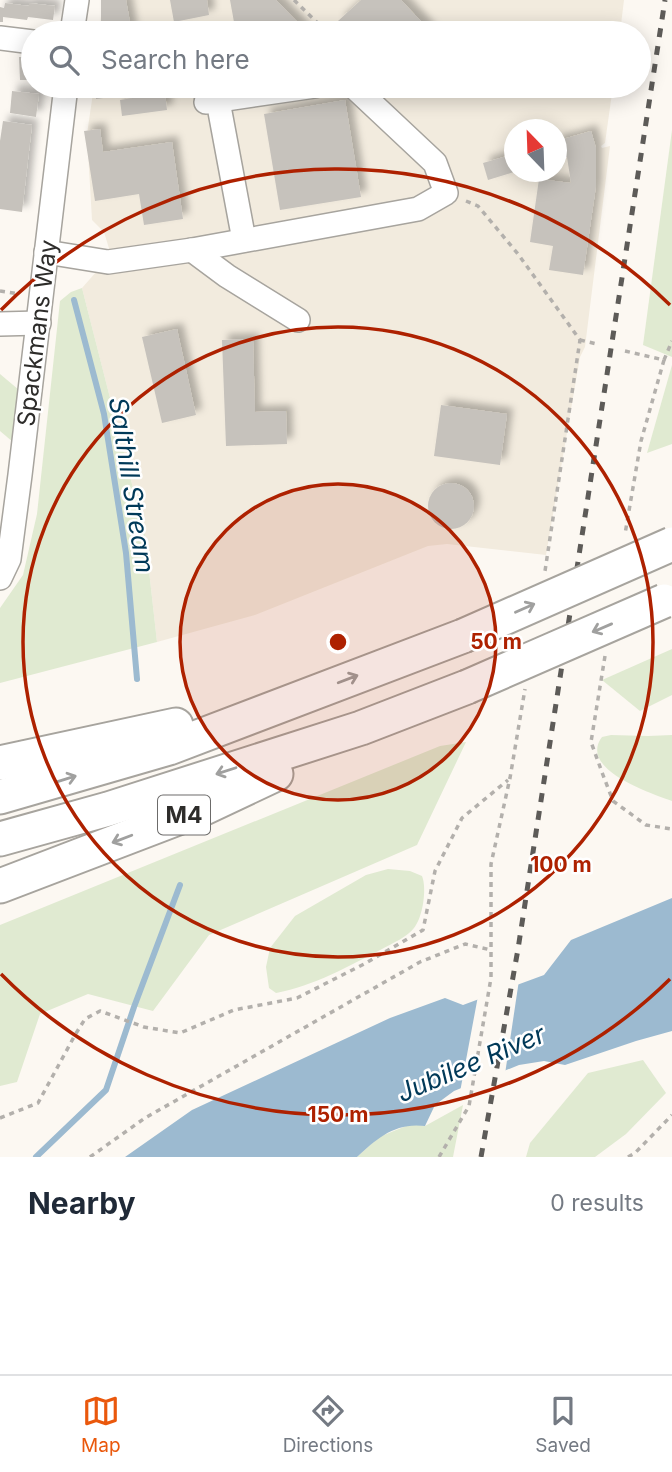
<!DOCTYPE html>
<style>
body{margin:0;font-family:Inter,sans-serif;background:#f6f6f7;color:#1f2937}
.compass{position:absolute;left:504px;top:119px;width:63px;height:63px;border-radius:50%;background:#fff;box-shadow:0 4px 18px #0003;rotate:337deg}
.list{margin:0;padding:0;list-style:none}
h2{display:flex;justify-content:space-between;align-items:center;height:91px;margin:0;padding:0 28px;font-size:30px}
h2 small{font-size:23px;font-weight:400;color:#747a83}
.icon{flex:none;width:38px;height:38px;fill:none;stroke:currentColor;stroke-width:2;stroke-linecap:round;stroke-linejoin:round}
.map{position:relative;flex:none;width:672px;height:1157px;overflow:hidden}
.search{position:absolute;background:#fff;box-shadow:0 4px 18px #0003;left:21px;right:21px;top:21px;height:77px;display:flex;align-items:center;gap:18px;box-sizing:border-box;padding:0 24px;border-radius:38px;color:#747a83;font-size:26px}
.sheet{height:217px;background:#fff}
nav{display:flex;justify-content:space-around;align-items:center;box-sizing:border-box;height:98px;border-top:2px solid #e0e1e3;background:#fff;font-size:19px;color:#747a83}
nav a{display:grid;justify-items:center;gap:4px}
nav .on{color:#ea580c}
.map>svg:first-child{display:block}
.built{fill:#f2ebde;fill-rule:evenodd}
.green{fill:#e0ead1}
.water{fill:#9cbad0}
.pier{fill:#fcf8f2}
.lines{fill:none;stroke-linecap:round;stroke-linejoin:round}
.stream{stroke:#9cbad0;stroke-width:6}
.building{fill:#c6c2bc;filter:url(#shadow)}
.minor-casing{stroke:#a7a49e;stroke-width:26}
.highway-casing{stroke:#a7a49e;stroke-width:37}
.path{stroke:#b3b0ac;stroke-width:3.5;stroke-dasharray:5 5;stroke-linecap:butt}
.minor{stroke:#fff;stroke-width:23}
.highway{stroke:#fff;stroke-width:33}
.rail{stroke:#5d5b58;stroke-width:5;stroke-dasharray:9 9;stroke-linecap:butt}
.highway-bridge-casing{stroke:#a7a49e;stroke-width:37;stroke-linecap:butt}
.highway-bridge{stroke:#fff;stroke-width:33}
.oneway{stroke:#a0a09f}
.ring{fill:none;stroke:#ae2100;stroke-width:3.5}
.labels{text-anchor:middle;dominant-baseline:central;stroke-width:5;stroke-linejoin:round;paint-order:stroke}
.shield{fill:#fff;stroke:#6c6b6a;stroke-width:2}
.shield-label{font-size:23px;font-weight:bold;fill:#2d2c2a}
.street-label{font-size:24px;fill:#2d2c2a;stroke:#fff}
.water-label{font-size:26px;font-style:italic;fill:#003958;stroke:#fff}
.centre{fill:#ae2100;stroke:#fff;stroke-width:3.5}
.ring-label{font-size:21px;text-anchor:middle;font-weight:bold;fill:#ae2100;stroke:#fff;stroke-width:5;stroke-linejoin:round;paint-order:stroke}
</style>
<div class="map">
<svg width="672" height="1157" viewBox="0 0 672 1157">
<defs>
<filter id="shadow"><feDropShadow dx="6" dy="-6" stdDeviation="3.5" flood-color="#0004"/></filter>
</defs>
<rect width="100%" height="100%" fill="#fcf8f2"/>
<!-- built -->
<g class="built">
<path d="M103 0H624L620 33H99Z"/>
<path d="M94 86H613L605 143 601 146 602 148 610 146 585 347 580 357 546 555 447 544 428 546 255 615 157 642 145 535 82 288 111 255 104 232 92 220 87 134ZM514 130H556V172H514Z"/>
</g>
<!-- green -->
<g class="green">
<path d="M672 130V357L643 345Z"/>
<path d="M82 288 145 535 157 642 0 683V608L23 575 37 514 60 301 71 292Z"/>
<path d="M672 365V444L647 453Z"/>
<path d="M0 374 19 390 13 442 0 431Z"/>
<path d="M672 649V695L640 711 602 680Z"/>
<path d="M611 735 648 736 672 735V801C650 793 578 769 602 737Z"/>
<path d="M466 742 417 845 209 935 153 1011 88 994 40 1014 17 1082 0 1086V925L440 746Z"/>
<path d="M388 869 410 871 422 876C427 888 423 917 414 928 407 937 393 943 382 949 349 966 314 986 276 993L269 988 266 967 270 948 295 916 366 875Z"/>
<path d="M643 1060 666 1093 626 1134 595 1157H526L530 1143 588 1073Z"/>
<path d="M463 1105 453 1157H357L379 1137 411 1124 425 1126Z"/>
</g>
<!-- water -->
<path class="water" d="M672 898V1031L636 1041 565 1065 544 1061 519 1065 454 1091 435 1105 425 1126C396 1122 377 1138 357 1157H125L192 1110 390 1018 445 998 463 1005 544 975 571 940Z"/>
<!-- pier -->
<path class="pier" d="M519 980 505 1074 460 1092 478 996Z"/>
<g class="lines">
<!-- stream -->
<g class="stream">
<path d="M74 300 104 414 126 553 137 679"/>
<path d="M36 1157 106 1090 134 1007 180 885"/>
</g>
</g>
<!-- building -->
<g class="building">
<path d="M101 0H126L132 33H101Z"/>
<path d="M170 0H207L209 15 174 22Z"/>
<path d="M230 0H276L308 33H236Z"/>
<path d="M361 0H401L432 33H349L338 21Z"/>
<path d="M5 3 29 6V3L55 6 53 20 28 17 27 20 3 17V22H0V7L4 8Z"/>
<path d="M19 57H33V80H20Z"/>
<path d="M97 86H155L156 91 96 99Z"/>
<path d="M398 86H413L405 93Z"/>
<path d="M12 91 39 94 36 117 10 113Z"/>
<path d="M165 93 167 110 122 116 120 100Z"/>
<path d="M345 100 361 197 280 210 264 114Z"/>
<path d="M3 121 32 125 22 212 0 209V141Z"/>
<path d="M100 129 103 152 172 142 183 219 144 225 139 194 95 201 84 131Z"/>
<path d="M591 131 596 148V186L583 275 549 270 553 246 530 242 539 179 571 183 567 157 556 160V141Z"/>
<path d="M514 154V172L488 180 483 163Z"/>
<path d="M177 329 196 415 162 423 142 337Z"/>
<path d="M253 339 255 412 286 411 287 444 226 446 222 340Z"/>
<path d="M441 405 507 414 500 465 434 456Z"/>
<circle cx="451" cy="506" r="23"/>
</g>
<g class="lines">
<defs>
<g id="minor">
<path d="M72 33 77 0"/>
<path d="M0 38 33 42"/>
<path d="M218 101 244 240"/>
<path d="M206 102 315 86"/>
<path d="M192 250 227 276 298 320"/>
<path d="M46 252 108 262 192 250 418 209 446 193 435 163 353 86"/>
<path d="M0 324 39 323"/>
<path d="M0 578 9 559 20 475 66 86"/>
</g>
<g id="highway">
<path d="M0 763 176 725"/>
<path d="M0 797 169 748 463 636"/>
<path d="M0 839 108 809 361 728 467 687"/>
<path d="M0 886 204 808 276 774"/>
</g>
</defs>
<!-- minor casing -->
<use href="#minor" class="minor-casing"/>
<!-- highway casing -->
<use href="#highway" class="highway-casing"/>
<!-- path -->
<g class="path">
<path d="M294 0 328 33"/>
<path d="M466 201 478 206 518 254 580 340 545 571"/>
<path d="M0 291 19 294"/>
<path d="M580 340 597 344"/>
<path d="M625 351 664 360 641 441 625 534"/>
<path d="M664 360 672 341"/>
<path d="M605 656 591 742 603 775 613 801 646 825 672 829"/>
<path d="M0 1118 38 1103 75 1035 85 1019 100 1011 144 1027 180 1033 234 1010 297 998 366 963 423 930 435 871 462 818 508 780"/>
<path d="M90 1157 145 1118 420 962 465 944 491 950"/>
<path d="M439 1157 469 1106 491 978V864L510 778 525 689"/>
<path d="M628 1157 635 1153 672 1115"/>
</g>
<!-- minor -->
<use href="#minor" class="minor"/>
<!-- highway -->
<use href="#highway" class="highway"/>
<!-- rail -->
<path class="rail" d="M481 1157 518 949 665 0"/>
<defs>
<g id="highway-bridge">
<path d="M463 636 672 544"/>
<path d="M467 687 664 601"/>
</g>
</defs>
<!-- highway-bridge casing -->
<use href="#highway-bridge" class="highway-bridge-casing"/>
<!-- highway-bridge -->
<use href="#highway-bridge" class="highway-bridge"/>
</g>
<!-- one-way arrows -->
<defs><path id="oneway-shaft" d="M-6 0H5M1.5-3L5.5 0L1.5 3" fill="none" stroke-width="1.6" stroke-linecap="round" stroke-linejoin="round" transform="scale(1.75)"/></defs>
<g class="oneway">
<use href="#oneway-shaft" transform="translate(525 608) rotate(-24)"/>
<use href="#oneway-shaft" transform="translate(602 628) rotate(157)"/>
<use href="#oneway-shaft" transform="translate(348 679) rotate(-21)"/>
<use href="#oneway-shaft" transform="translate(226 771) rotate(162)"/>
<use href="#oneway-shaft" transform="translate(66 779) rotate(-17)"/>
<use href="#oneway-shaft" transform="translate(122 839) rotate(159)"/>
</g>
<!-- distance rings -->
<circle cx="338" cy="642" r="158" fill="#ae2100" fill-opacity=".12"/>
<g class="ring">
<circle cx="338" cy="642" r="158"/>
<circle cx="338" cy="642" r="315"/>
<path d="M670 979A473 473 0 0 1 1 974M1 310A473 473 0 0 1 670 305"/>
</g>
<g class="labels">
<!-- shield labels -->
<rect class="shield" x="158" y="795.5" width="52" height="39" rx="5"/>
<g class="shield-label">
<text x="184" y="815">M4</text>
</g>
<!-- street labels -->
<g class="street-label">
<text transform="translate(37 333) rotate(-83)">Spackmans Way</text>
</g>
<!-- water labels -->
<g class="water-label">
<text transform="translate(132 485) rotate(81)">Salthill Stream</text>
<text transform="translate(471 1063) rotate(-23)">Jubilee River</text>
</g>
</g>
<circle cx="338" cy="642" r="10" class="centre"/>
<g class="ring-label">
<text x="496" y="649">50 m</text>
<text x="561" y="872">100 m</text>
<text x="338" y="1122">150 m</text>
</g>
</svg>
<svg class="compass" viewBox="-18 -18 36 36"><path d="M0-13l5 13h-10z" fill="#e53935"/><path d="M0 13l5-13h-10z" fill="#747a83"/></svg>
<div class="search"><svg class="icon" aria-label="search" viewBox="0 0 24 24"><circle cx="10" cy="10" r="6"/><path d="M15 15l6 6"/></svg>Search here</div>
</div>
<section class="sheet">
<h2>Nearby<small>0 results</small></h2>
<ul class="list">
</ul>
</section>
<nav>
<a class="on"><svg class="icon" aria-label="map" viewBox="0 0 24 24"><path d="M3 6l6-2 6 2 6-2v14l-6 2-6-2-6 2zM9 4v14M15 6v14"/></svg>Map</a>
<a><svg class="icon" aria-label="directions" viewBox="0 0 24 24"><path d="M12 3l9 9-9 9-9-9zM9 14v-3h6M13 9l2 2-2 2"/></svg>Directions</a>
<a><svg class="icon" aria-label="saved" viewBox="0 0 24 24"><path d="M7 4h10v16l-5-4-5 4z"/></svg>Saved</a>
</nav>
